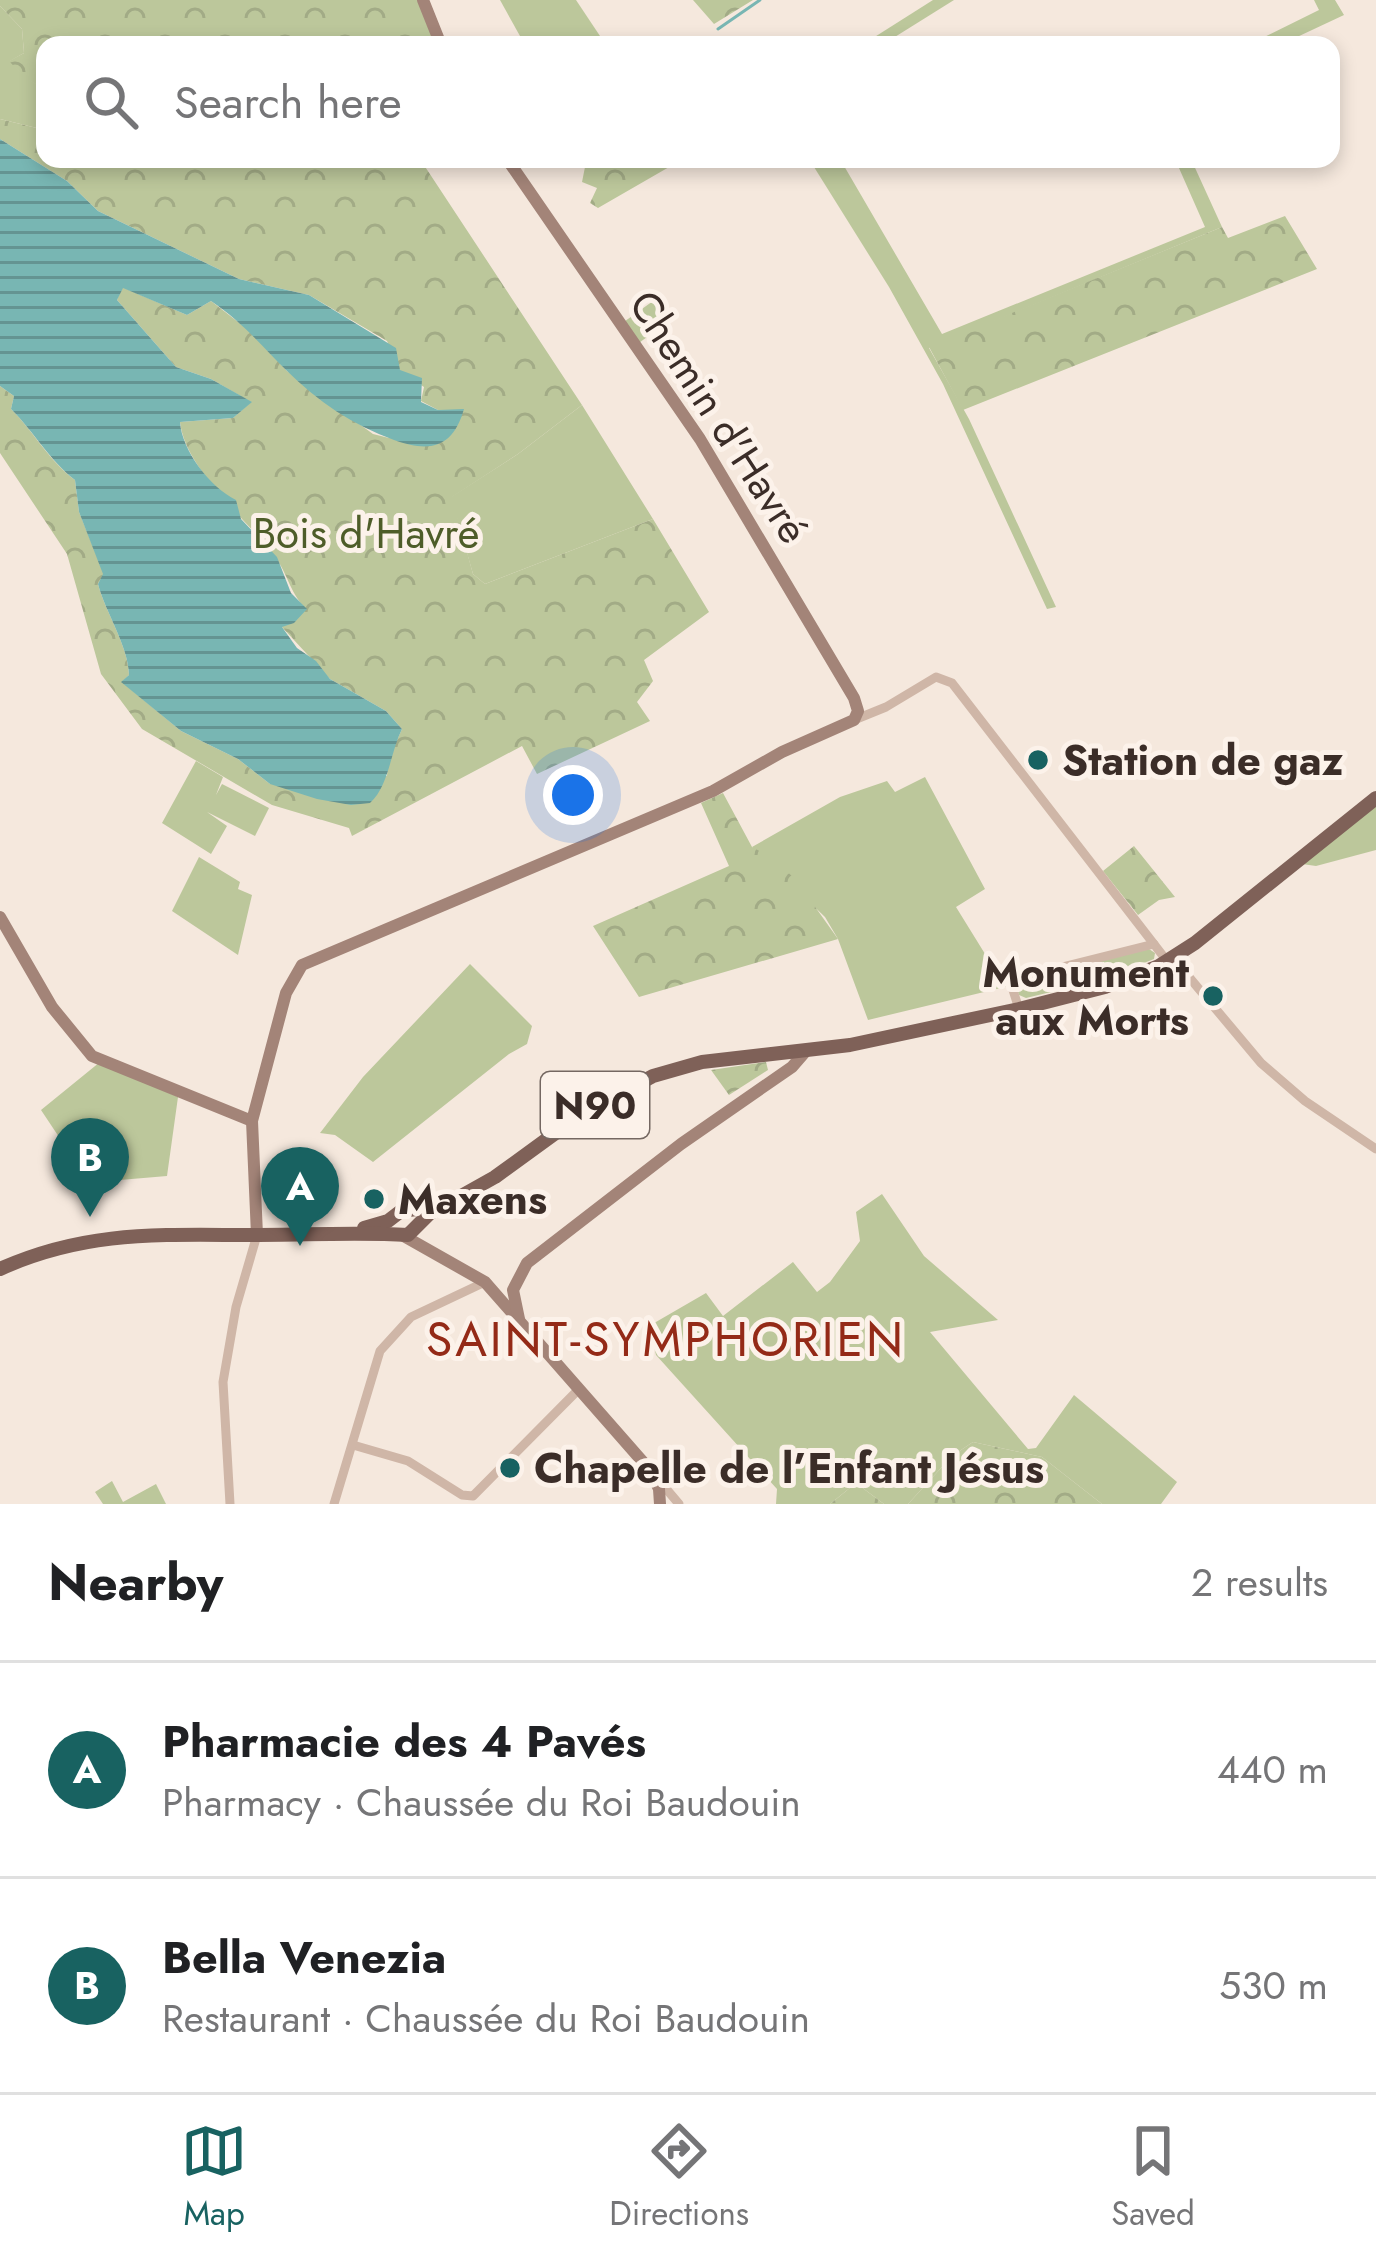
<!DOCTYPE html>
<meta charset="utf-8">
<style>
body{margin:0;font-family:Jost,sans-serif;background:#f2f2f2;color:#202124}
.you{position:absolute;left:573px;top:795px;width:42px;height:42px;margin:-30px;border:9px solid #fff;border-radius:50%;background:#1a73e8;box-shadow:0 0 0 18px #1a73e833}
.badge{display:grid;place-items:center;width:78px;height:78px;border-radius:50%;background:#186261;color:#fff;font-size:39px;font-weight:700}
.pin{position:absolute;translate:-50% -99px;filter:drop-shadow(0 3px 6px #0008)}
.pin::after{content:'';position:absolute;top:63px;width:42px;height:36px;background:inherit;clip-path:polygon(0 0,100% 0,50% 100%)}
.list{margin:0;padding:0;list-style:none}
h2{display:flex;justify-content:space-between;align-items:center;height:156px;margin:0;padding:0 48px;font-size:51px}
h2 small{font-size:39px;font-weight:400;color:#757577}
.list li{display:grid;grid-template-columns:78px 1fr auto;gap:36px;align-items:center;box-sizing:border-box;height:216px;padding:0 48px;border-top:3px solid #e0e0e0}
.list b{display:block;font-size:45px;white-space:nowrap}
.list p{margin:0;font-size:39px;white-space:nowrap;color:#757577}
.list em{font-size:39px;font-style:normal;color:#757577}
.icon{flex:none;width:66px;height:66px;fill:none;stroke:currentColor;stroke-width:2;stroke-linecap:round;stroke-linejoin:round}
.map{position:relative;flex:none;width:1376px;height:1504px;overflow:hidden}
.search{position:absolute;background:#fff;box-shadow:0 6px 18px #0003;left:36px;right:36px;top:36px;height:132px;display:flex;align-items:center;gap:30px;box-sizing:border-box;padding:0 42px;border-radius:24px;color:#757577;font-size:45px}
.sheet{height:588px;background:#fff}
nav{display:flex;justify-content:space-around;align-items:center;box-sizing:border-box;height:168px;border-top:3px solid #e0e0e0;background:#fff;font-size:33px;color:#757577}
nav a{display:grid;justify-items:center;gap:6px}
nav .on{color:#186261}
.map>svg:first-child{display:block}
.green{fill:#bcc79b}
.forest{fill:url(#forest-crowns)}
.water{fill:url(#water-rules)}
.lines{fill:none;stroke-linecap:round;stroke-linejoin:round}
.stream{stroke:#78b6b3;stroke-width:3}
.street{stroke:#cfb6a7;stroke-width:9}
.secondary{stroke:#a38478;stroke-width:12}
.primary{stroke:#7f6158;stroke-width:14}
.poi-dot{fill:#186261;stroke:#fcf2ea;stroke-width:4.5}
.labels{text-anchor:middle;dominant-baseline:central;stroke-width:10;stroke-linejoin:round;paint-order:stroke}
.shield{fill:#fcf2ea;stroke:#756862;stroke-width:3}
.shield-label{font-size:39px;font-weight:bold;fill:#3b2d28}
.street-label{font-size:42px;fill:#3b2d28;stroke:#fcf2ea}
.park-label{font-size:42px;fill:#4e5d29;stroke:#fcf2ea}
.poi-label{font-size:42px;font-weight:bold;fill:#3b2d28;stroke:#fcf2ea;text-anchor:start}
.quarter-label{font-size:48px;letter-spacing:3px;fill:#942a17;stroke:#fcf2ea}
</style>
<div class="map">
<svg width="1376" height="1504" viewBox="0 0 1376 1504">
<defs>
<pattern id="forest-crowns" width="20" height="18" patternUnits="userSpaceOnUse" patternTransform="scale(3)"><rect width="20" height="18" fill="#bcc79b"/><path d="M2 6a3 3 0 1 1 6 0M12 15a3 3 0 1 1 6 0" fill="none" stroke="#a2ab86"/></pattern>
<pattern id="water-rules" width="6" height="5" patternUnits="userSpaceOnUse" patternTransform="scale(3)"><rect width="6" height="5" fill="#78b6b3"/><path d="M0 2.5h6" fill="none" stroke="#649492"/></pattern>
</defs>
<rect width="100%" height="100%" fill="#f5e8dd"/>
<!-- green -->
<g class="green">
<path d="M500 0H576L606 45H525Z"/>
<path d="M933 0H954L882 45H862Z"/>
<path d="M1314 0H1335L1344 15 1280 45H1248L1319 10Z"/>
<path d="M0 6 22 29 24 53 10 61 26 78 45 89V130L0 119Z"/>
<path d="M809 159H840L942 334 1205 227 1175 159H1191L1222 227 929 348 969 419 1056 607 1047 609 943 384 889 287Z"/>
<path d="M660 296 675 317 636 345 621 324Z"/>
<path d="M582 405 653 519 485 584 473 574 451 497 518 454Z"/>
<path d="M196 761 223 777 216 795 222 784 269 808 255 836 207 812 227 826 211 854 162 823Z"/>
<path d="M925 777 985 889 956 907 1003 983 1009 986 868 1020 838 939 825 917 752 847 840 797 887 781 895 792Z"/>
<path d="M1376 798V850L1316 866 1295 863Z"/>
<path d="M199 857 240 882 238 889 252 895 238 955 172 911Z"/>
<path d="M1149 949 1155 953 1154 959 1101 980 1026 998 1019 995 1015 983 1022 980 1023 983 1081 969 1087 964Z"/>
<path d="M470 964 532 1026 527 1044 509 1054 373 1162 335 1135 320 1133 363 1077Z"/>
<path d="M100 1062 178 1097 167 1176 108 1181 107 1157 83 1166 71 1155 41 1110Z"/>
<path d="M882 1194 924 1256 998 1320 930 1332 1028 1449 1036 1448 1074 1395 1177 1482 1161 1504H1102L1042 1457 973 1442 952 1456 908 1504H884L856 1483 830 1504H776L777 1489 656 1355 649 1326 706 1293 723 1316 793 1262 817 1292 830 1282 860 1241 856 1212Z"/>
<path d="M112 1481 123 1502 156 1484 166 1504H103L95 1492Z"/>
</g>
<!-- forest -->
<g class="forest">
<path d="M0 0H423L441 45H45V89L26 79 9 61 24 53 22 29 0 6Z"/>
<path d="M693 0H753L714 24Z"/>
<path d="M0 119 45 130V159H420L582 405 518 454 452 497 473 574 485 584 653 519 709 612 644 660 653 681 637 702 650 721 537 774 522 746 352 836 349 828 272 805 142 729 101 674 67 554 0 453V386L14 396 11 409C35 433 48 460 75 480L79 512 104 574 98 584C106 614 128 645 129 675L122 682 181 731 238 759 270 784 387 776 388 760 402 729 386 711 330 679 281 626 306 609C289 592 287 570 272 553 244 517 185 468 180 422L233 418 251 402 211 379 176 367 117 300 122 287 187 315 211 301 251 332 287 371 373 434 389 438 438 410 421 401 424 387 400 371 387 341 309 295 239 279 98 211 67 181 0 139Z"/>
<path d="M567 159H683L598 208 590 203 597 188 582 182 585 167H575Z"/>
<path d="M1285 216 1317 269 963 410 929 347 1222 227 1228 238Z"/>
<path d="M723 793 752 847 774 859 796 880 838 939 639 997 593 926 729 866 701 803Z"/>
<path d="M1134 846 1175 897 1159 900 1138 915 1103 871Z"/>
<path d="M766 1062 768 1070 729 1095 711 1070Z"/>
<path d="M973 1442 1042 1457 1102 1504H908L952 1456Z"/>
<path d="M856 1483 884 1504H830Z"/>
</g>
<!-- water -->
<path class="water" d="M0 139 67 181 98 211 239 279 309 295 396 348 400 370 422 378 421 402 438 410 464 409C453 448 430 453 394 440 353 425 318 402 286 370 261 345 241 321 211 301L187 315 123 288 117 300 176 367 211 379 252 402 233 418 180 422C182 451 210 487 236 500L241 519 277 557 291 593 307 609 294 623 282 627 297 648 316 661 330 679 386 711 402 729C390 753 389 786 370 803L351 805 317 799 270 784 238 759 181 731 121 682 129 675C128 645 106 614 98 584L103 574 79 512 75 480C49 460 35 433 11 409L14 396 0 386Z"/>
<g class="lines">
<!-- stream -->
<path class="stream" d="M718 29 760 0"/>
<!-- street -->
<g class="street">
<path d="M854 720 886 707 936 677 952 683 1167 961"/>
<path d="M1173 958 1261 1063 1305 1101 1376 1149"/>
<path d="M1019 1009 1012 987 1015 979 1154 944"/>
<path d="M353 1445 408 1461 462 1495 473 1496 579 1389"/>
<path d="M657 1478 679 1504"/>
<path d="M230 1504 223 1382 236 1307 257 1235"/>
<path d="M334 1504 380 1351 411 1317 485 1282"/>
</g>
<!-- secondary -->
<g class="secondary">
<path d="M423 0 441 45"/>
<path d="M0 917 52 1007 92 1056 252 1121"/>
<path d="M257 1235 252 1121 286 993 302 965 713 791 782 752 854 720 858 711 854 698 700 439 507 159"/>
<path d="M402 1235 485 1282 650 1470 659 1489 660 1504"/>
<path d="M519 1319 513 1290 527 1263 681 1144 792 1067 805 1052"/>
</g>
<!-- primary -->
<g class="primary">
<path d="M364 1228 388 1221 401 1211 432 1207"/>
<path d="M0 1269C87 1230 160 1235 252 1235 305 1235 357 1232 408 1235L429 1214 495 1177 583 1113 653 1076 702 1062 850 1045 1019 1009 1105 987 1159 966 1195 943 1376 798"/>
</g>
</g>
<!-- markers -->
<g class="poi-dot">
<circle cx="1038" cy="760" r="12"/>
<circle cx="1213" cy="996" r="12"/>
<circle cx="374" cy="1199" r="12"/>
<circle cx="510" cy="1468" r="12"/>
</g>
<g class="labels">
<!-- shield labels -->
<rect class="shield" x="541" y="1072" width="108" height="66" rx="9"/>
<g class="shield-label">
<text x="595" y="1105">N90</text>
</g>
<!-- street labels -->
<g class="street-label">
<text transform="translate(719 417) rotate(57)">Chemin d'Havré</text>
</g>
<!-- park labels -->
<g class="park-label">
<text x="366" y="533">Bois d'Havré</text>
</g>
<!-- poi labels -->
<g class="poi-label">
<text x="1062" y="760">Station de gaz</text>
<text x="1189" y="972" text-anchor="end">Monument<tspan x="1189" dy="48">aux Morts</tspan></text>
<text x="398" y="1199">Maxens</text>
<text x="534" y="1468">Chapelle de l’Enfant Jésus</text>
</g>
<!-- quarter labels -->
<g class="quarter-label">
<text x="666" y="1339">SAINT-SYMPHORIEN</text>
</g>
</g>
</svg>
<div class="you"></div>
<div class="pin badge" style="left:300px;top:1246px">A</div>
<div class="pin badge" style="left:90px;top:1217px">B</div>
<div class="search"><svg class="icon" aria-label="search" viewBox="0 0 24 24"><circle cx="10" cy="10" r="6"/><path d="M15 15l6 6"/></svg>Search here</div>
</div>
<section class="sheet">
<h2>Nearby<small>2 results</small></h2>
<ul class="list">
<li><span class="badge">A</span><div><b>Pharmacie des 4 Pavés</b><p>Pharmacy · Chaussée du Roi Baudouin</p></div><em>440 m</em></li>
<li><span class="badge">B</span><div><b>Bella Venezia</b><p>Restaurant · Chaussée du Roi Baudouin</p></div><em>530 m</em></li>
</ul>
</section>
<nav>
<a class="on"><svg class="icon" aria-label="map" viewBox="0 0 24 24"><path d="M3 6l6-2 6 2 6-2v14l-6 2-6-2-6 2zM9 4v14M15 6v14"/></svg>Map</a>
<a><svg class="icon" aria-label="directions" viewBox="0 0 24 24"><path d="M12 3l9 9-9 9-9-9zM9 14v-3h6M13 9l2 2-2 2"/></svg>Directions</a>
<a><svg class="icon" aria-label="saved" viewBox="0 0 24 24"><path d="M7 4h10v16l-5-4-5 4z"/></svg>Saved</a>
</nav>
